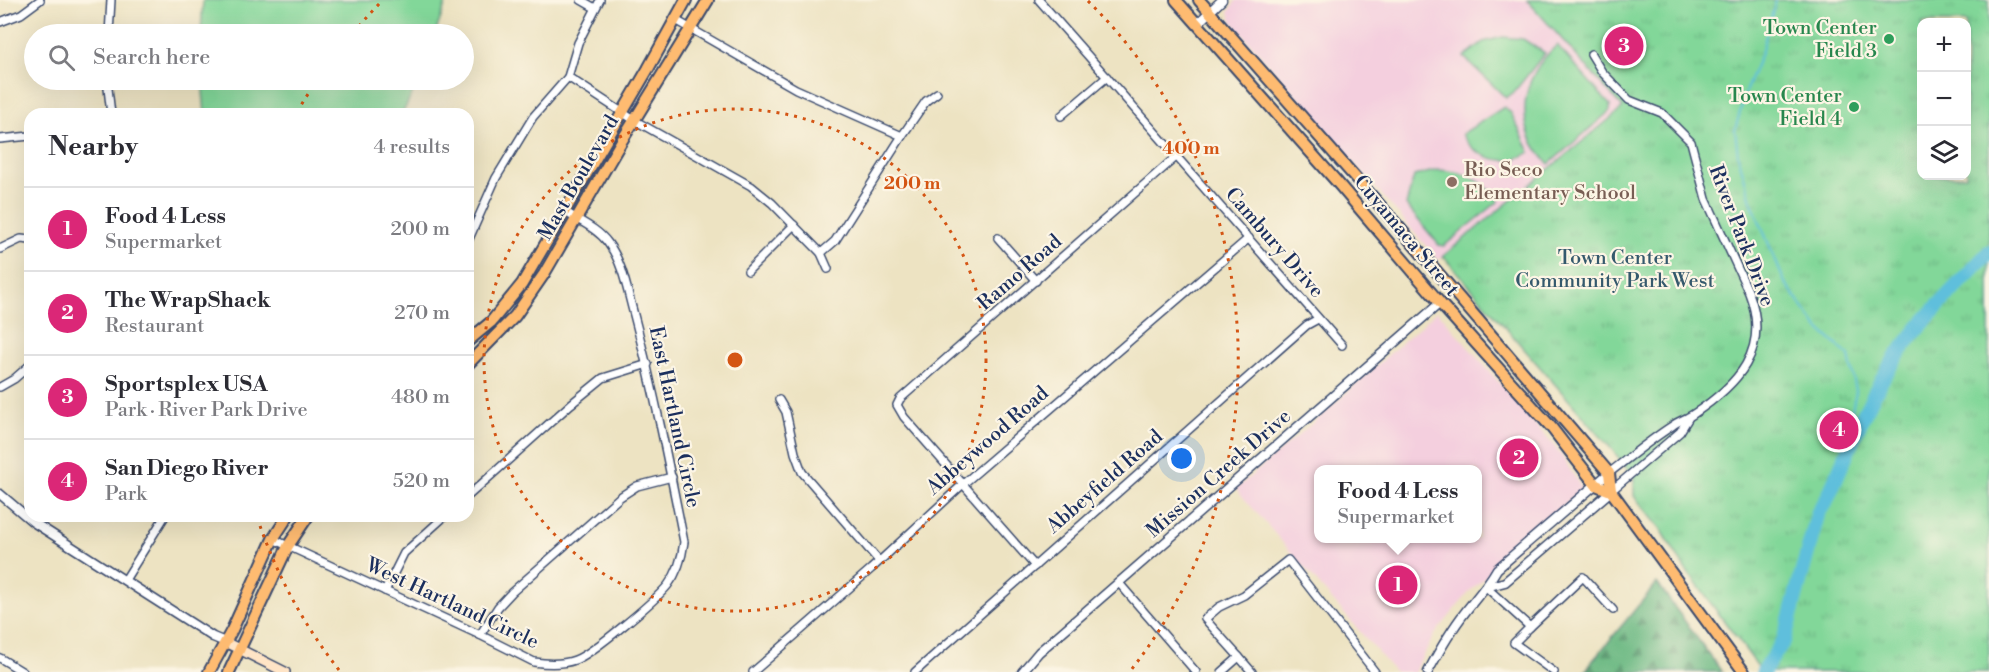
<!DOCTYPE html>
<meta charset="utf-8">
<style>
body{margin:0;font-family:"Libre Bodoni",serif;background:#f7f7f7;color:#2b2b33}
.controls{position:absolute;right:18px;top:18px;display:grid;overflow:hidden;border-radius:12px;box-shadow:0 6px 24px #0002}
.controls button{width:54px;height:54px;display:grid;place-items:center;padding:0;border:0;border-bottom:2px solid #e1e1e2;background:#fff;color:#2b2b33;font:30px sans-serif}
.you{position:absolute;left:1182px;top:459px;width:21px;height:21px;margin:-15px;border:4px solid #fff;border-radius:50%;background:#1a73e8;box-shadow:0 0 0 9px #1a73e833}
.badge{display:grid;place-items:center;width:39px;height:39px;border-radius:50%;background:#db2777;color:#fff;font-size:20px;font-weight:700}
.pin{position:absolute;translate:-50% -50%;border:3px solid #fff;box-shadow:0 2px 6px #0006}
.popup{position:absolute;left:1314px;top:465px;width:168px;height:78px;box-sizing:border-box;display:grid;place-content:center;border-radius:12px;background:#fff;filter:drop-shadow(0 2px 4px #0005);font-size:20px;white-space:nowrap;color:#7c7c81}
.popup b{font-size:22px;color:#2b2b33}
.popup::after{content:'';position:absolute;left:50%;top:100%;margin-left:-12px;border:12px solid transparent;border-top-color:#fff}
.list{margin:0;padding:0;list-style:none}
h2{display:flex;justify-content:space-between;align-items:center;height:78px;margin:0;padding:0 24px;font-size:26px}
h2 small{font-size:20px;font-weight:400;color:#7c7c81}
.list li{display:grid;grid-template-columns:39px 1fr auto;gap:18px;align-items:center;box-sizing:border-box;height:84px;padding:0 24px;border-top:2px solid #e1e1e2}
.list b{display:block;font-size:22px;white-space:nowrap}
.list p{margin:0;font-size:20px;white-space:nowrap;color:#7c7c81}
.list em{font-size:20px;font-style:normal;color:#7c7c81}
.icon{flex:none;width:33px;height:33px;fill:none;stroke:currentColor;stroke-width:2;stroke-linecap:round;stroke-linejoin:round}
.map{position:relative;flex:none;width:1989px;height:672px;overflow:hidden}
.search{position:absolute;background:#fff;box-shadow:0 6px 24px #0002;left:24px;top:24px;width:450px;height:66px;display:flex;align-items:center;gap:15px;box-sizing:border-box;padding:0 21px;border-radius:33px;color:#7c7c81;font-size:22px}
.panel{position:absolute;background:#fff;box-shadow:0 6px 24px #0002;left:24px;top:108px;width:450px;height:414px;border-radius:18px}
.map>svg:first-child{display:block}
.built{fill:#f4cfde;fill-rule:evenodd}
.green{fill:#82d799;stroke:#4e837c;stroke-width:1.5}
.forest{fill:url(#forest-firs);stroke:#427470;stroke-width:1.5}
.park{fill:url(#park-tufts);stroke:#4e837c;stroke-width:1.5;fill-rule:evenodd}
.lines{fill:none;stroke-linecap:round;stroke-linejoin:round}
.stream{stroke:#5ebfdc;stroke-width:2}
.river{stroke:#5ebfdc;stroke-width:15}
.minor-casing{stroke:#3a4a6d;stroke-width:10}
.tertiary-casing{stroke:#3a4a6d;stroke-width:11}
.secondary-casing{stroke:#3a4a6d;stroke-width:12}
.primary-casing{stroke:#3a4a6d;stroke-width:14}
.minor{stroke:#fff;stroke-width:7}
.tertiary{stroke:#fff;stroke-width:8}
.secondary{stroke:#ffe4c6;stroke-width:9}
.primary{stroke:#febb71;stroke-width:10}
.ring{fill:none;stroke:#d45514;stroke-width:3;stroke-dasharray:3 6}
.leisure-dot{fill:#2e9e5b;stroke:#fcf5e5;stroke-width:2}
.education-dot{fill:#8d6e63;stroke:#fcf5e5;stroke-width:2}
.labels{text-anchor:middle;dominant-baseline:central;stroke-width:4.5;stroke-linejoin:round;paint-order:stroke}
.leisure-label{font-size:20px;fill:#27864d;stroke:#fcf5e5;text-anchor:end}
.education-label{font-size:20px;fill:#785e54;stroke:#fcf5e5;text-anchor:start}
.street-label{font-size:20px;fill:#1b2f5e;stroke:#fcf5e5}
.park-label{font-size:20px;fill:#35596d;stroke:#fcf5e5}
.centre{fill:#d45514;stroke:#fcf5e5;stroke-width:3}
.ring-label{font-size:18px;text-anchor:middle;font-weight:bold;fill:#d45514;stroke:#fcf5e5;stroke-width:4.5;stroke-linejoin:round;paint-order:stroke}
</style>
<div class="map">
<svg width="1989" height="672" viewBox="0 0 1989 672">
<defs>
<pattern id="forest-firs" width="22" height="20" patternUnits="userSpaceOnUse" patternTransform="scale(1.5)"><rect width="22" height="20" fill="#69b881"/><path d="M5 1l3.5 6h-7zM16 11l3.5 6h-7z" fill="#56966d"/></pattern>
<pattern id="park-tufts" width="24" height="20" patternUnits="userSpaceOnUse" patternTransform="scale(1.5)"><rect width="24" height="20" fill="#82d799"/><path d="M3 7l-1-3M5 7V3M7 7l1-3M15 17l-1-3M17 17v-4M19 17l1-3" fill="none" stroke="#70b986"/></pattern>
</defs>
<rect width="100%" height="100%" fill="#fcf5e5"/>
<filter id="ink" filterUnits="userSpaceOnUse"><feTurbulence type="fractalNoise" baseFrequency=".0167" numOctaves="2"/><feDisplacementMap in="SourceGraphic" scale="12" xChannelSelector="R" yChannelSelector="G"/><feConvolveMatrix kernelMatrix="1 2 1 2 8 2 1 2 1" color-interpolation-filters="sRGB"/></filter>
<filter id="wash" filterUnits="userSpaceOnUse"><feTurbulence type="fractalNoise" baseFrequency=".008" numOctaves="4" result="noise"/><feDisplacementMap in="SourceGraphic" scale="24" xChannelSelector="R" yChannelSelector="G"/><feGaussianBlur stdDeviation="1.35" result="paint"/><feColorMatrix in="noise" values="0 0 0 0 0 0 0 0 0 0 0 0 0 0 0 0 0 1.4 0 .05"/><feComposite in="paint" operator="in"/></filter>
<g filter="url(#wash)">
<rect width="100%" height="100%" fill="#ede3c2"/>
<!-- built -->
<g class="built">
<path d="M1236 0H1527L1623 108 1438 260 1233 23 1229 12Z"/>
<path d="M1437 311 1560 453 1582 489 1471 590 1435 634 1414 672H1395L1236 489 1323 414ZM1318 470H1478V538H1318Z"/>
</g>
<!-- green -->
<g class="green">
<path d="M203 0H447L435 34H201Z"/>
<path d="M1503 37 1523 39 1545 53 1514 92 1506 98 1464 57 1483 42Z"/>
<path d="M1557 45 1610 105V111L1549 164C1512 127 1520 78 1557 45Z"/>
<path d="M202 80H419L402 114H205Z"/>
<path d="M1504 107 1511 113 1530 152C1506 168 1475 159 1462 134Z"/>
<path d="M1438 170C1464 171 1483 180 1499 201L1444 246 1439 245 1406 205 1414 176Z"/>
</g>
<!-- forest -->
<path class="forest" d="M1657 583 1722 672H1585L1590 664Z"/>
<!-- park -->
<path class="park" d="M1527 0H1989V672H1762L1684 567 1661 529 1634 496V478L1615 453 1443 256 1623 108ZM1922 22H1966V176H1922Z"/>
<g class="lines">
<!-- stream -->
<path class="stream" d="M1776 0 1761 53 1746 90 1735 130 1738 156 1751 201 1784 281 1817 327 1849 356 1856 391 1846 438 1826 501"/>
<!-- river -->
<path class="river" d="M1763 672 1784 640 1818 513 1826 501C1847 455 1868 396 1897 356 1923 318 1958 286 1989 252"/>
</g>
</g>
<g filter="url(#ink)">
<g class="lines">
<defs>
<g id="minor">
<path d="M581 0 595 8"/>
<path d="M1039 0 1342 345"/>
<path d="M674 19 796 89 902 136"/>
<path d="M0 22 21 14 40 0"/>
<path d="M109 34 111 0"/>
<path d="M1591 54 1602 72 1629 100 1662 113 1691 142 1706 199 1749 293C1771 350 1738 385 1692 415 1686 419 1678 421 1672 426 1650 440 1630 457 1609 473"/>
<path d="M568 77 634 120 751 186 772 203 821 253 828 269"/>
<path d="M107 80 111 114"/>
<path d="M1061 116 1107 77"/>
<path d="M0 139 30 136"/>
<path d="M998 238 1036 281"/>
<path d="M468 241 496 178 533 117 568 77 578 43 600 0"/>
<path d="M0 249 21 239 30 240"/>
<path d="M821 253 835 241 902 136 926 101 937 93"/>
<path d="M748 271 794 225"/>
<path d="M0 387 14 379 30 365"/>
<path d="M779 400 786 412 795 453 802 472 879 561"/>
<path d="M1611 491 1680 432 1688 419"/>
<path d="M468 496 571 404 603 378 648 364"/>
<path d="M273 539 480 635 534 662C547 664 561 665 575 660 592 654 656 600 668 585 678 572 682 558 684 542 669 466 654 390 634 315 627 290 623 263 608 243 597 228 579 221 564 211"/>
<path d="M1035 566 904 417 897 405 900 399 1177 156"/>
<path d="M125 580 165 516"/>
<path d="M1119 583 1196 672"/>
<path d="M1486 587 1530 627 1583 577 1613 610"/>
<path d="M385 591 404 553 445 516"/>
<path d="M1530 627 1514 643 1554 672"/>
<path d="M480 635 498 607 512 592 620 497 637 486 672 477"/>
<path d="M1239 657 1252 672"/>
<path d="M0 658 23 672"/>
<path d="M753 672 871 569 962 485 1249 238"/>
<path d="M915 672 1307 325 1318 319"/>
<path d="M1222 672 1239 657 1205 619 1219 607 1244 595 1288 560 1375 672"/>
</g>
<g id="tertiary">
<path d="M1197 24 1222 0"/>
<path d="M0 494 33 522 213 637 225 642"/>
<path d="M1486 587 1505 582 1611 491"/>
<path d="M1022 672 1039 652 1440 303"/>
<path d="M1428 672C1439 651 1451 630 1466 611 1477 597 1488 585 1497 569L1609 473"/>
</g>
<path id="secondary" d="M225 642 285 672"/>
<g id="primary">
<path d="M1176 0 1337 182 1440 303 1551 427 1596 485 1611 491"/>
<path d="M1199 0 1391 218 1609 473 1611 491 1744 672"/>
<path d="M468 341 491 322 522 284 648 69 686 0"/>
<path d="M468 364 515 316 544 274 621 142 708 0"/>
<path d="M209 672 232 630 273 539 288 516"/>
<path d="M229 672 288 546 308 516"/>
</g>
</defs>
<!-- minor casing -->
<use href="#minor" class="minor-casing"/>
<!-- tertiary casing -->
<use href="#tertiary" class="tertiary-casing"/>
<!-- secondary casing -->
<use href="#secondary" class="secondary-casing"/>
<!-- primary casing -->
<use href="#primary" class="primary-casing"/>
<!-- minor -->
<use href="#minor" class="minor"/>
<!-- tertiary -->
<use href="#tertiary" class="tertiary"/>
<!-- secondary -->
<use href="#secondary" class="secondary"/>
<!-- primary -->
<use href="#primary" class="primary"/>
</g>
</g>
<!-- distance rings -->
<g class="ring">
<circle cx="735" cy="360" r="251"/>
<path d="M339 670A503 503 0 0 1 258 520M297 112A503 503 0 0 1 316 82M353 33A503 503 0 0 1 382 1M1088 1A503 503 0 0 1 1131 670"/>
</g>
<!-- markers -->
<g class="leisure-dot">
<circle cx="1889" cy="39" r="6"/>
<circle cx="1854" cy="107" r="6"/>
</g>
<circle class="education-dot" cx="1452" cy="182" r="6"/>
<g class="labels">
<!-- leisure labels -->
<g class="leisure-label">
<text x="1877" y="28">Town Center<tspan x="1877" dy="23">Field 3</tspan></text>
<text x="1842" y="96">Town Center<tspan x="1842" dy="23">Field 4</tspan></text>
</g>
<!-- education labels -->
<g class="education-label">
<text x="1464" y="170">Rio Seco<tspan x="1464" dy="23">Elementary School</tspan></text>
</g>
<!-- street labels -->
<g class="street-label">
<text transform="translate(579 178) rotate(-60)">Mast Boulevard</text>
<text transform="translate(1406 236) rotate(50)">Cuyamaca Street</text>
<text transform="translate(1741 236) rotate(69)">River Park Drive</text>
<text transform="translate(1274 243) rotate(49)">Cambury Drive</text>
<text transform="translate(1020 273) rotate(-41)">Ramo Road</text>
<text transform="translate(674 417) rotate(78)">East Hartland Circle</text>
<text transform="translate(988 441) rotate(-41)">Abbeywood Road</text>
<text transform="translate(1219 474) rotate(-41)">Mission Creek Drive</text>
<text transform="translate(1105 482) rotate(-41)">Abbeyfield Road</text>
<text transform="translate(452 604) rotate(25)">West Hartland Circle</text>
</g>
<!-- park labels -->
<g class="park-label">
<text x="1615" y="258">Town Center<tspan x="1615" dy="23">Community Park West</tspan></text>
</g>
</g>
<circle cx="735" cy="360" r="9" class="centre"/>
<g class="ring-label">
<text x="1191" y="154">400 m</text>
<text x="912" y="189">200 m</text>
</g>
</svg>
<div class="controls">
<button>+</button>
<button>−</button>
<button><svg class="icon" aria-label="layers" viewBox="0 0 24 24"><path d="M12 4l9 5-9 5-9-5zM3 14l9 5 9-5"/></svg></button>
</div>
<div class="you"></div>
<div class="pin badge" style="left:1398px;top:585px">1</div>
<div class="popup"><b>Food 4 Less</b>Supermarket</div>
<div class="pin badge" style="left:1519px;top:458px">2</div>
<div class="pin badge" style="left:1624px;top:46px">3</div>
<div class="pin badge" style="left:1839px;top:430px">4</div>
<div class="search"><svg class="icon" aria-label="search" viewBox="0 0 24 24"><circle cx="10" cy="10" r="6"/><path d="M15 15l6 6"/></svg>Search here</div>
<section class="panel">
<h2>Nearby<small>4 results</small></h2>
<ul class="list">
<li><span class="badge">1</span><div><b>Food 4 Less</b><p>Supermarket</p></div><em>200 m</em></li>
<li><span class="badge">2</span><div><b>The WrapShack</b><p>Restaurant</p></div><em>270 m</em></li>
<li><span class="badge">3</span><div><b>Sportsplex USA</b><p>Park · River Park Drive</p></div><em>480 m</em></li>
<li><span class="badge">4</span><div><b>San Diego River</b><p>Park</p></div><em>520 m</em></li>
</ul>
</section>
</div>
